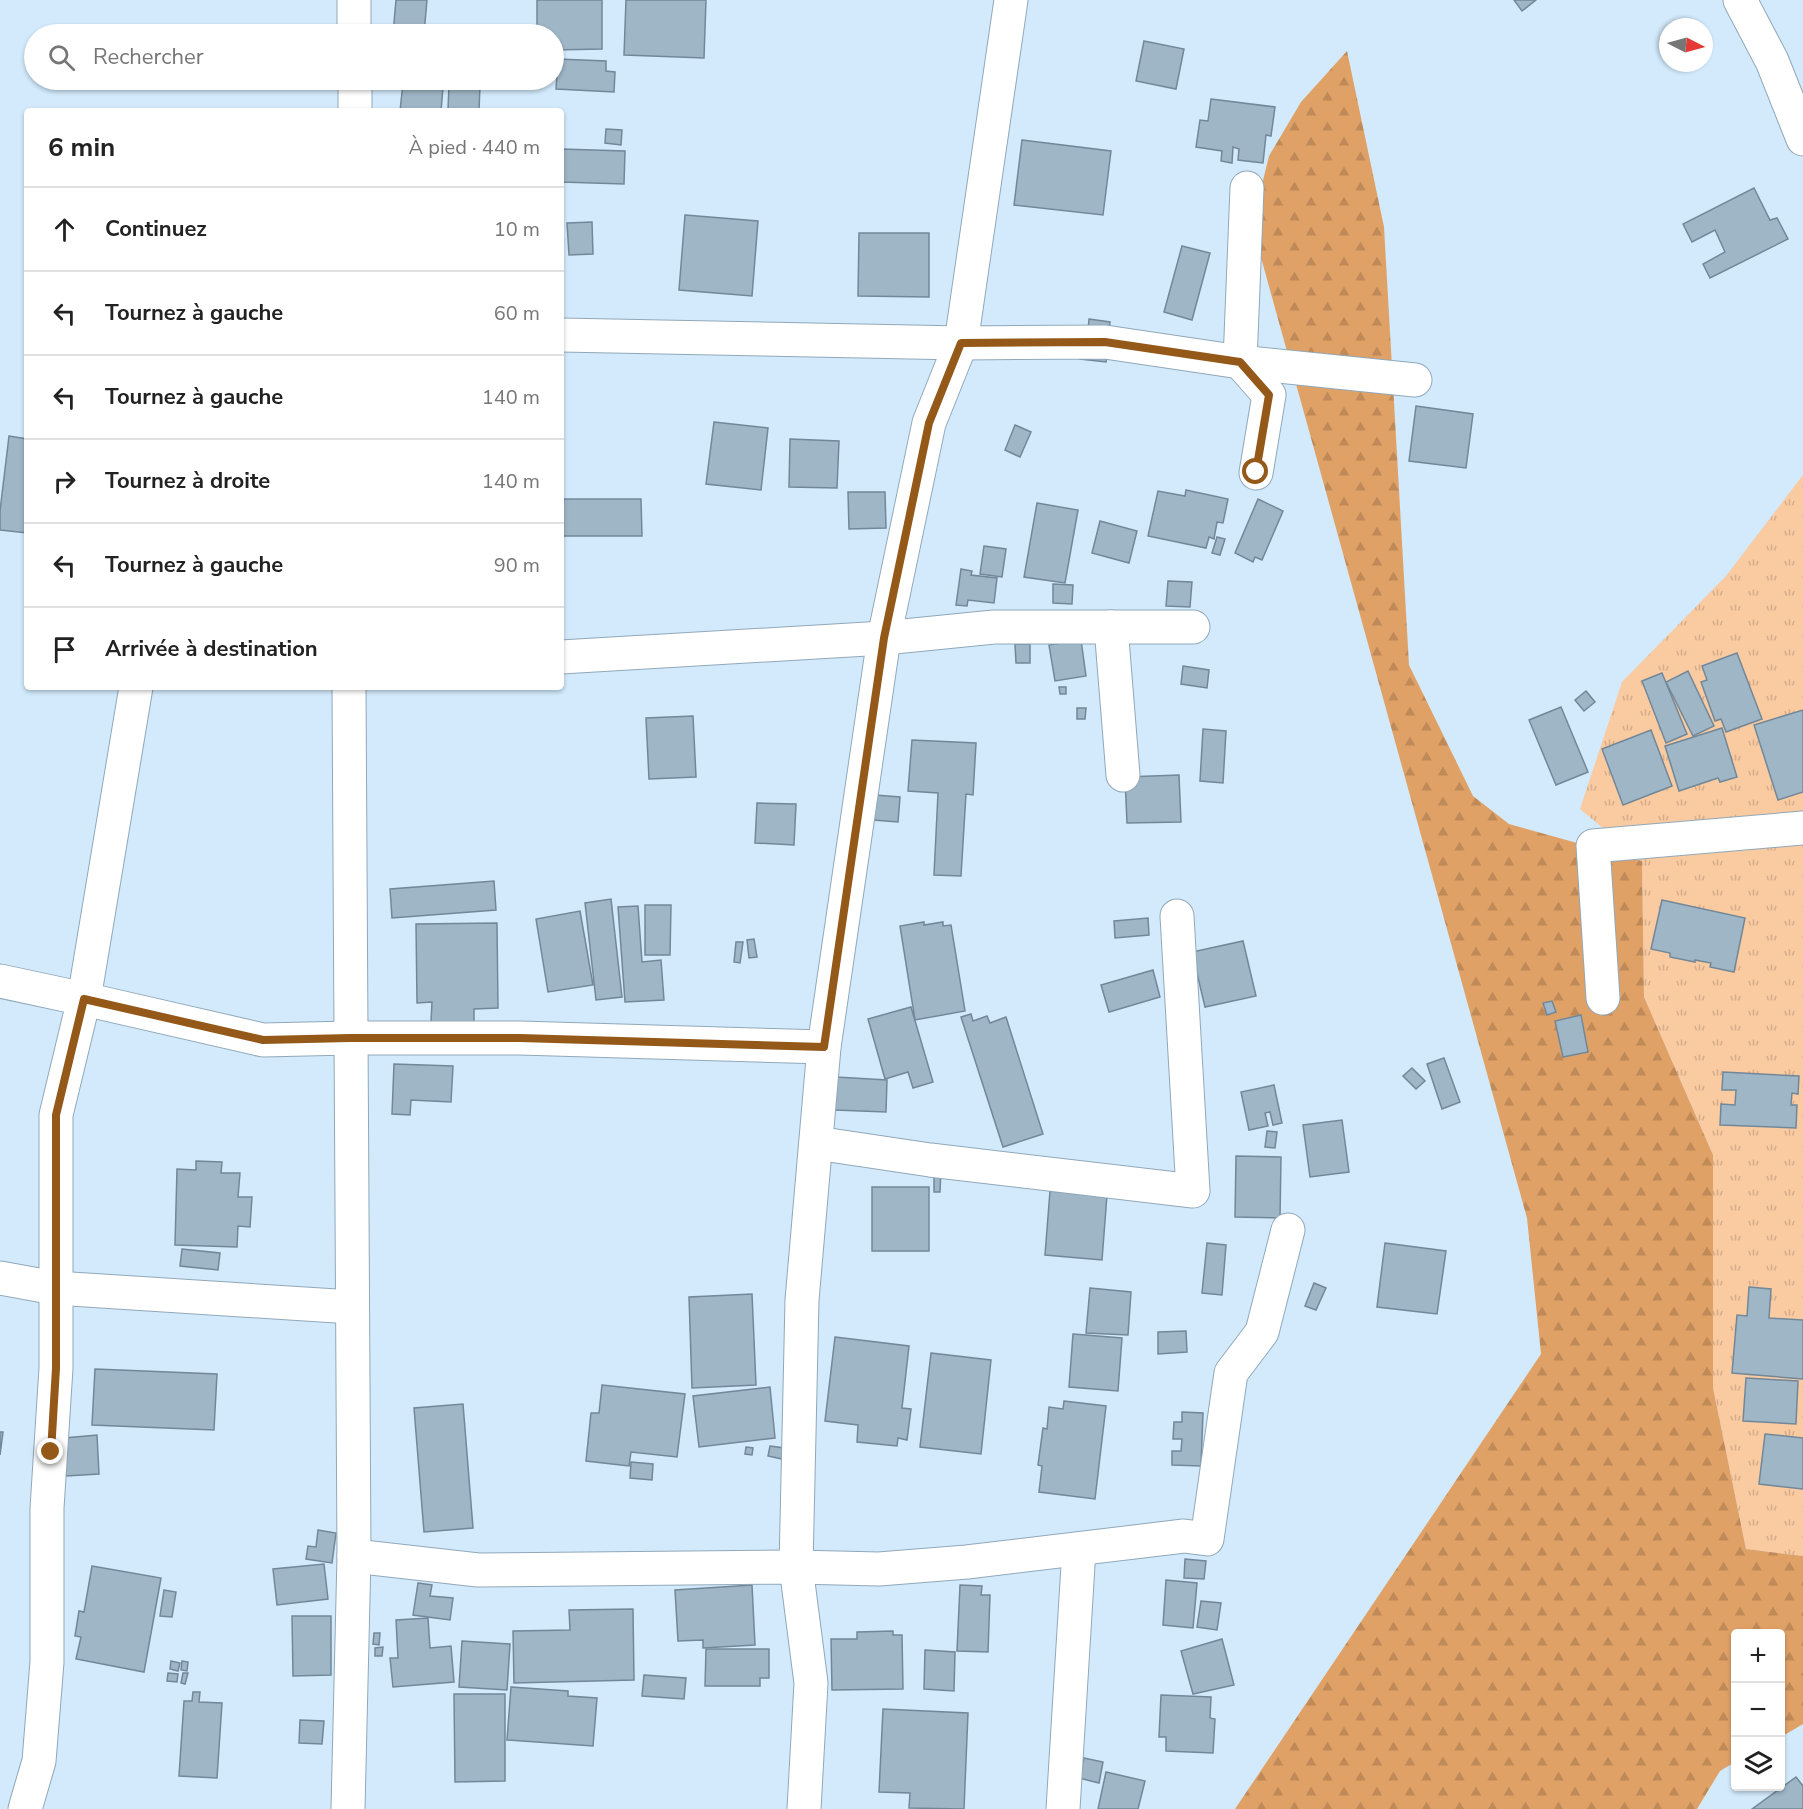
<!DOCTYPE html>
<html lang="fr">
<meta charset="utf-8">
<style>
body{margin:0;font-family:"Nunito Sans",sans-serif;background:#f2f2f2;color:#222}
.controls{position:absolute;right:18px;bottom:18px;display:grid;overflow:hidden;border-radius:6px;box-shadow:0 2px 4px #0004}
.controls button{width:54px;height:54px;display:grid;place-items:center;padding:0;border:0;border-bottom:2px solid #e0e0e0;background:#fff;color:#222;font:30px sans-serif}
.compass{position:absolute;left:1659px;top:18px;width:54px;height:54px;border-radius:50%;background:#fff;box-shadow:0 2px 4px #0004;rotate:96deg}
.stop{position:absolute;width:18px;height:18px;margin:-14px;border:4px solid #945919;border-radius:50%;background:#fff}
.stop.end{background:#945919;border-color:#fff;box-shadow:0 2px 6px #0008}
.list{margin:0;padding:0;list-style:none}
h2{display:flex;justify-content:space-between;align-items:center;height:78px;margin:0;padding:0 24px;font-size:26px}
h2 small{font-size:20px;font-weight:400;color:#767676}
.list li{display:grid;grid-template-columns:39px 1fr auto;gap:18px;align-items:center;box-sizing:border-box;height:84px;padding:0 24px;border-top:2px solid #e0e0e0}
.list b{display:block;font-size:22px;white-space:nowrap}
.list em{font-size:20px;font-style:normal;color:#767676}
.icon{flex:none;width:33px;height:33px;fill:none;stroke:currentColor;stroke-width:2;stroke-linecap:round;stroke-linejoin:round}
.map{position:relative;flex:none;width:1803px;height:1809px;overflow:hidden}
.search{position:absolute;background:#fff;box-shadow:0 2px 4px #0004;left:24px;top:24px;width:540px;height:66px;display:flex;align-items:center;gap:15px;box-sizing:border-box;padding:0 21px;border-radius:33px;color:#767676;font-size:22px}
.panel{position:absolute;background:#fff;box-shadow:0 2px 4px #0004;left:24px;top:108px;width:540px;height:582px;border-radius:6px}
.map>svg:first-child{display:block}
.grass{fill:url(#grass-tufts)}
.forest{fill:url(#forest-firs)}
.building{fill:#9fb6c7;stroke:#728899;stroke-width:1.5}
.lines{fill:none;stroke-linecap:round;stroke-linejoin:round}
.street-casing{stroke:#91a8b9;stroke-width:35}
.secondary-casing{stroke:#91a8b9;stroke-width:35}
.street{stroke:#fff;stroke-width:33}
.secondary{stroke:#fff;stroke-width:33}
.route{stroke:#945919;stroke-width:8}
</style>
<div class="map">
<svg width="1803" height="1809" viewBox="0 0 1803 1809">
<defs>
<pattern id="grass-tufts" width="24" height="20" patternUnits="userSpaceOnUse" patternTransform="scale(1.5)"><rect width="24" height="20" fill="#facaa1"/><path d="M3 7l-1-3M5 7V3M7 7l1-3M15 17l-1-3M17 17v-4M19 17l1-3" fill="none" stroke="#d5ad8a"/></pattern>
<pattern id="forest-firs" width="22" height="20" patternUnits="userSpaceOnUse" patternTransform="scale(1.5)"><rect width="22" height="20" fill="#e0a166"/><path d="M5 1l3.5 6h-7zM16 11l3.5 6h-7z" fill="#bf8a58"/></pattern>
</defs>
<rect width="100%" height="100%" fill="#d2eafc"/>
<!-- grass -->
<path class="grass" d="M1803 475V1556L1746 1549 1713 1388V1155L1644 997 1642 861 1580 809 1622 682 1726 576Z"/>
<!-- forest -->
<path class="forest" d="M1347 51 1384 227 1409 665 1473 796 1509 824 1642 861 1644 997 1713 1155V1388L1746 1549 1803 1556V1724L1781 1737 1780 1634H1736L1735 1762 1720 1771 1697 1809H1235L1541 1354 1527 1218 1252 225 1269 156 1301 102Z"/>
<!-- building -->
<g class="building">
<path d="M396 0H427L424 34H393Z"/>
<path d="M537 0H602V49L554 50V34H537Z"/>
<path d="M626 0H706L704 58 624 55Z"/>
<path d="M1514 0H1536L1522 11Z"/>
<path d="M1144 41 1184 49 1176 89 1136 81Z"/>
<path d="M558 59 606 61V71L615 72 614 92 556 89Z"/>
<path d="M403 83 443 87 441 111H400Z"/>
<path d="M449 85 480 86 479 110 448 109Z"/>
<path d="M1211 99 1275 107 1271 136 1266 135 1263 163 1238 160 1239 149 1233 147 1232 163 1221 161 1222 151 1196 147 1200 120 1208 121Z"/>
<path d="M606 129 622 130 621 145 605 143Z"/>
<path d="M1022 140 1111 151 1103 215 1014 205Z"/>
<path d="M561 149 625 151 624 184 561 182Z"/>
<path d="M1754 188 1770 220 1777 218 1788 239 1710 278 1703 264 1725 252 1715 230 1692 242 1683 224Z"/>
<path d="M685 215 758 221 752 296 679 290Z"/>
<path d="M592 222 593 254 569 255 567 223Z"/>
<path d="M859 233H929V297L858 296Z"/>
<path d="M1182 246 1210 253 1192 320 1164 312Z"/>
<path d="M1089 319 1110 322 1109 333 1088 330Z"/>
<path d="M1081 348 1108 350 1106 362 1080 359Z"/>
<path d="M1416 406 1473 414 1466 468 1409 461Z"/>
<path d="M714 422 768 428 761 490 706 484Z"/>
<path d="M1015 425 1031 432 1020 457 1005 450Z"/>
<path d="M9 436 27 439V533L0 530V511Z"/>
<path d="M790 439 839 441 837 488 789 487Z"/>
<path d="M1186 490 1228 499 1223 523 1217 522 1214 539 1209 537 1206 548 1148 536 1158 491 1185 496Z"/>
<path d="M848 492H885L886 528 849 529Z"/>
<path d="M561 499H641L642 536H561Z"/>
<path d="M1258 499 1283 511 1262 560 1255 557 1253 562 1235 553Z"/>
<path d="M1037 503 1078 510 1065 583 1024 577Z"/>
<path d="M1100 521 1137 531 1129 563 1092 553Z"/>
<path d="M1217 537 1225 539 1220 555 1212 553Z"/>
<path d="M984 546 1006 549 1002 577 980 574Z"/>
<path d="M961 569 972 571 971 575 997 578 994 603 968 600 967 606 956 605Z"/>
<path d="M1168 581 1192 582 1190 607 1166 606Z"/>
<path d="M1053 584 1073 585 1072 604 1053 603Z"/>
<path d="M1081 640 1086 676 1055 681 1049 645Z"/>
<path d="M1015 644H1030V663H1016Z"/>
<path d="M1737 653 1762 719 1726 732 1721 719 1715 721 1701 682 1707 680 1702 666Z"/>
<path d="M1183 666 1209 670 1207 688 1181 684Z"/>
<path d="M1688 671 1714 726 1693 736 1666 682Z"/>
<path d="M1662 673 1687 734 1666 743 1642 681Z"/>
<path d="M1059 687H1066V694H1060Z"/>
<path d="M1586 691 1595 702 1584 711 1575 700Z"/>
<path d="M1561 707 1588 772 1556 785 1529 720Z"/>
<path d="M1077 708H1086L1085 719H1077Z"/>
<path d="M1803 710V792L1778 800 1754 725Z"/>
<path d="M693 716 696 777 649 779 646 718Z"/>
<path d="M1722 728 1737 777 1720 782 1718 778 1679 791 1665 746Z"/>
<path d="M1203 729 1226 731 1223 783 1200 781Z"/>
<path d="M1651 730 1672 786 1623 805 1602 749Z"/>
<path d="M912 740 976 743 973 795 966 794 961 876 934 875 938 793 908 791Z"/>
<path d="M1179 775 1181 822 1127 823 1125 777Z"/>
<path d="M875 795 900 797 898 822 873 820Z"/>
<path d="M757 803 796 804 794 845 755 843Z"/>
<path d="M494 881 496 910 392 918 390 889Z"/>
<path d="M611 899 622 997 596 1000 585 903Z"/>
<path d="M1662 900 1745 918 1734 972 1710 967 1711 963 1695 960V962L1670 957V953L1651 949Z"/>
<path d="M645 905H671L670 955H645Z"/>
<path d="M638 906 642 962 661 960 664 1000 625 1002 618 907Z"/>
<path d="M580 911 593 985 548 992 536 919Z"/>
<path d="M1148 918 1149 935 1115 938 1114 921Z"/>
<path d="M924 922V925L943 922V926L951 925 965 1011 915 1020 900 926Z"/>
<path d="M497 923 498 1008 474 1009V1022H431L432 1002 417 1003 416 924Z"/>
<path d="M754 939 757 957 749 958 747 940Z"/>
<path d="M1243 941 1256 996 1205 1007 1192 952Z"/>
<path d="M736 942H743L740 963 734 962Z"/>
<path d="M1153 970 1160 997 1109 1012 1101 985Z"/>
<path d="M1552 1001 1556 1012 1547 1015 1543 1003Z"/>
<path d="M911 1007 933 1082 913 1088 908 1072 885 1079 868 1019Z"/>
<path d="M971 1014 973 1021 987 1016 990 1023 1006 1017 1043 1134 1003 1147 961 1017Z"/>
<path d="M1581 1015 1588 1052 1563 1057 1555 1021Z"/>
<path d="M1444 1058 1460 1102 1442 1109 1427 1064Z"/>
<path d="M394 1064 453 1066 451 1102 411 1100 410 1115 392 1114Z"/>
<path d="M1412 1068 1425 1081 1416 1089 1403 1076Z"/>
<path d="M1723 1072 1799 1076 1798 1094 1792 1093 1791 1105H1797L1796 1128 1720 1125 1721 1104 1735 1105 1736 1090H1722Z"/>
<path d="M836 1077 887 1080 886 1112 835 1110Z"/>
<path d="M1274 1085 1282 1123 1273 1125 1270 1112 1265 1113 1268 1126 1249 1130 1241 1092Z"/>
<path d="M1342 1120 1349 1172 1310 1177 1303 1125Z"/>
<path d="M1267 1131 1277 1132 1275 1148 1265 1147Z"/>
<path d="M1236 1156 1281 1157 1280 1218 1235 1217Z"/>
<path d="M196 1161 222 1162 221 1173H240L238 1197H252L250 1227 238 1226 237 1247 175 1245 177 1169 196 1170Z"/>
<path d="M934 1168H941L940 1192H934Z"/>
<rect x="872" y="1187" width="57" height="64"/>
<path d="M1050 1191 1107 1195 1102 1260 1045 1255Z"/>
<path d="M1207 1243 1226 1245 1222 1295 1202 1293Z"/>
<path d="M1385 1243 1446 1251 1437 1314 1377 1307Z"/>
<path d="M182 1249 220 1253 218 1270 180 1266Z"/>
<path d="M1314 1283 1326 1288 1316 1310 1305 1306Z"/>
<path d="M1749 1287 1771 1289 1769 1318 1803 1320V1379L1732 1373 1737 1315 1747 1316Z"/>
<path d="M1090 1288 1131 1292 1128 1335 1086 1333Z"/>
<path d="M752 1294 756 1385 692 1388 689 1297Z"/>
<path d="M1186 1331 1187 1352 1158 1354V1332Z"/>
<path d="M1073 1334 1122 1338 1118 1391 1069 1387Z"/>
<path d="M835 1337 909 1346 902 1408 911 1409 907 1440 898 1438 897 1446 857 1442 858 1425 825 1421Z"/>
<path d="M931 1353 991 1360 981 1454 920 1447Z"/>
<path d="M95 1369 217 1374 214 1430 92 1425Z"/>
<path d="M1746 1378 1798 1381 1796 1424 1743 1421Z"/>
<path d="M602 1385 685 1394 677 1457 631 1452 629 1466 586 1461 591 1413H599Z"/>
<path d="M770 1387 775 1438 699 1447 693 1396Z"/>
<path d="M1064 1401 1106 1406 1095 1499 1039 1492 1042 1466 1038 1465 1043 1428 1047 1429 1049 1407 1063 1409Z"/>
<path d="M463 1404 473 1528 424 1532 414 1408Z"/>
<path d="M1182 1412 1203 1413 1201 1466 1172 1465V1451H1181L1182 1439H1173L1174 1422H1182Z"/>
<path d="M0 1432H3L0 1455Z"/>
<path d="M1765 1434 1803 1438V1489L1759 1484Z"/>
<path d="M97 1435 99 1474 66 1476 64 1438Z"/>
<path d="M770 1446 784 1448 782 1459 768 1456Z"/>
<path d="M746 1447 753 1448 752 1455 745 1454Z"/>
<path d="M631 1462 653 1464 652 1480 630 1478Z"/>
<path d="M318 1530 336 1533 332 1563 306 1559 308 1546 316 1547Z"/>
<path d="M1185 1559 1206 1561 1204 1579 1184 1578Z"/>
<path d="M324 1564 328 1599 277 1605 273 1569Z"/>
<path d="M92 1566 161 1578 144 1672 76 1659 81 1637 75 1636 79 1611 84 1612Z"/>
<path d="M1166 1580 1197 1583 1193 1628 1163 1625Z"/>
<path d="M418 1583 432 1585 430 1596 453 1598 450 1620 413 1615Z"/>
<path d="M752 1585 755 1645 703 1648V1640L678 1641 675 1590Z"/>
<path d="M960 1585 982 1586 981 1595H990L988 1652 957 1651Z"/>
<path d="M164 1590 176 1592 172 1617 160 1616Z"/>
<path d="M1201 1601 1221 1603 1217 1630 1197 1627Z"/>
<path d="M633 1609 634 1680 514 1683 513 1631 570 1630 569 1610Z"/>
<path d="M292 1616H331V1675L293 1676Z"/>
<path d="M428 1618 430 1648 451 1646 454 1682 393 1687 390 1658H398L396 1620Z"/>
<path d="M893 1631V1635H902L903 1689 832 1690 831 1639H857V1632Z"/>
<path d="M374 1633H380L379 1645 373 1644Z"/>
<path d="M1222 1639 1234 1685 1193 1694 1181 1651Z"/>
<path d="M462 1641 510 1644 507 1690 459 1687Z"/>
<path d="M383 1647 382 1656H375V1648Z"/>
<path d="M706 1649H769V1678H760V1686H705Z"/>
<path d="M925 1650 955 1652 954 1691 924 1689Z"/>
<path d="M171 1661 180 1663 178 1671 170 1669Z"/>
<path d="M182 1661 188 1662 187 1671 181 1670Z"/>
<path d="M168 1673 178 1674 177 1682 167 1681Z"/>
<path d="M183 1673H188L185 1684 181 1683Z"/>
<path d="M644 1675 686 1678 684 1699 642 1696Z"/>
<path d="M511 1687 568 1691V1696L597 1698 593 1746 507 1740Z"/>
<path d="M193 1692H200L199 1702 222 1703 217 1778 179 1776 184 1701H192Z"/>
<path d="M454 1694H505V1781L455 1782Z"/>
<path d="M1161 1695 1211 1697 1210 1718 1215 1719 1213 1753 1166 1751V1737H1159Z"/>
<path d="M883 1709 968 1713 964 1809 909 1808 910 1793 879 1792Z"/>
<path d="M300 1720 324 1721 322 1744 299 1743Z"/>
<path d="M1084 1758 1103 1762 1099 1783 1079 1778Z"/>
<path d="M1106 1772 1145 1781 1138 1809H1098Z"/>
<path d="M1796 1777 1803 1786V1809H1752Z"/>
</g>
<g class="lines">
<defs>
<g id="street">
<path d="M1740 0 1772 61 1803 139"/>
<path d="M1247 188 1240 362 1269 395 1256 473"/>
<path d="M561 335 961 343 1105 342 1240 362 1415 380"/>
<path d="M1111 627 1123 775"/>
<path d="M561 657 884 638 994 627H1193"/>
<path d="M0 981 84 999 263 1040 350 1038H520L824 1047"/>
<path d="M1603 998 1593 846 1803 828"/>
<path d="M816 1143 930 1160 1193 1191 1177 916"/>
<path d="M0 1278 55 1288 352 1307"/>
<path d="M354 1556 478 1570 796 1567 879 1569 967 1562 1184 1536 1207 1539 1231 1373 1262 1332 1288 1230"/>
<path d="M25 1809 39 1761 47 1662V1508L56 1368V1115L84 999 136 687"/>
<path d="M804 1809 811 1683 796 1567 802 1300 824 1047 884 638 929 423 961 343 1011 0"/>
<path d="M1063 1809 1079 1549"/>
</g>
<g id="secondary">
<path d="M354 0V34"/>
<path d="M355 80V111"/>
<path d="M348 1809 354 1556 349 687"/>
</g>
</defs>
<!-- street casing -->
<use href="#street" class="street-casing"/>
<!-- secondary casing -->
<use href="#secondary" class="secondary-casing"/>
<!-- street -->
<use href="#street" class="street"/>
<!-- secondary -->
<use href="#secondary" class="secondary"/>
</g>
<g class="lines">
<!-- route -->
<path class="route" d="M51 1452 56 1368V1115L84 999 263 1040 350 1038H520L824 1047 884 638 929 423 961 343 1105 342 1240 362 1269 395 1256 472"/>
</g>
</svg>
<div class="controls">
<button>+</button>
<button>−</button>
<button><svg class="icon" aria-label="layers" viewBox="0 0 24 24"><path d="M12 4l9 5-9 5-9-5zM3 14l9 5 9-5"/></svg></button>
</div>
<svg class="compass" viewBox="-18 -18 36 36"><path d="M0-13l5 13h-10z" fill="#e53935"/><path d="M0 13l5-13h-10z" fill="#767676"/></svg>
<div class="stop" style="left:1256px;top:472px"></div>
<div class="stop end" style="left:51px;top:1452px"></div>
<div class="search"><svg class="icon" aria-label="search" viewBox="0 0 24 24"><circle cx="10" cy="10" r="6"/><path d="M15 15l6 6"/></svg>Rechercher</div>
<section class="panel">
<h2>6 min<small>À pied · 440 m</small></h2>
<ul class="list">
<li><svg class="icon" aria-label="ahead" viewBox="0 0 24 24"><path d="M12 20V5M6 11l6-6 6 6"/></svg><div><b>Continuez</b></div><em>10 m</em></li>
<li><svg class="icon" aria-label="left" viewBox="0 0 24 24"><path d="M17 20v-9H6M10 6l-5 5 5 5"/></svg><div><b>Tournez à gauche</b></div><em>60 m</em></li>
<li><svg class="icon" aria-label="left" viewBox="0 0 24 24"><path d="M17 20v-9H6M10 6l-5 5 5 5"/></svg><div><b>Tournez à gauche</b></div><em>140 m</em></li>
<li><svg class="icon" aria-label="right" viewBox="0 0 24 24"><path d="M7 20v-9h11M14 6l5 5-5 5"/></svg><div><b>Tournez à droite</b></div><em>140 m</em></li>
<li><svg class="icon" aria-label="left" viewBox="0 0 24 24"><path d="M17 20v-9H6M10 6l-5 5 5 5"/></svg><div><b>Tournez à gauche</b></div><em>90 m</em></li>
<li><svg class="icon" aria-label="arrive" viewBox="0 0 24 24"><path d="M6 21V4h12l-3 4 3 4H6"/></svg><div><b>Arrivée à destination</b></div></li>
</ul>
</section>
</div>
